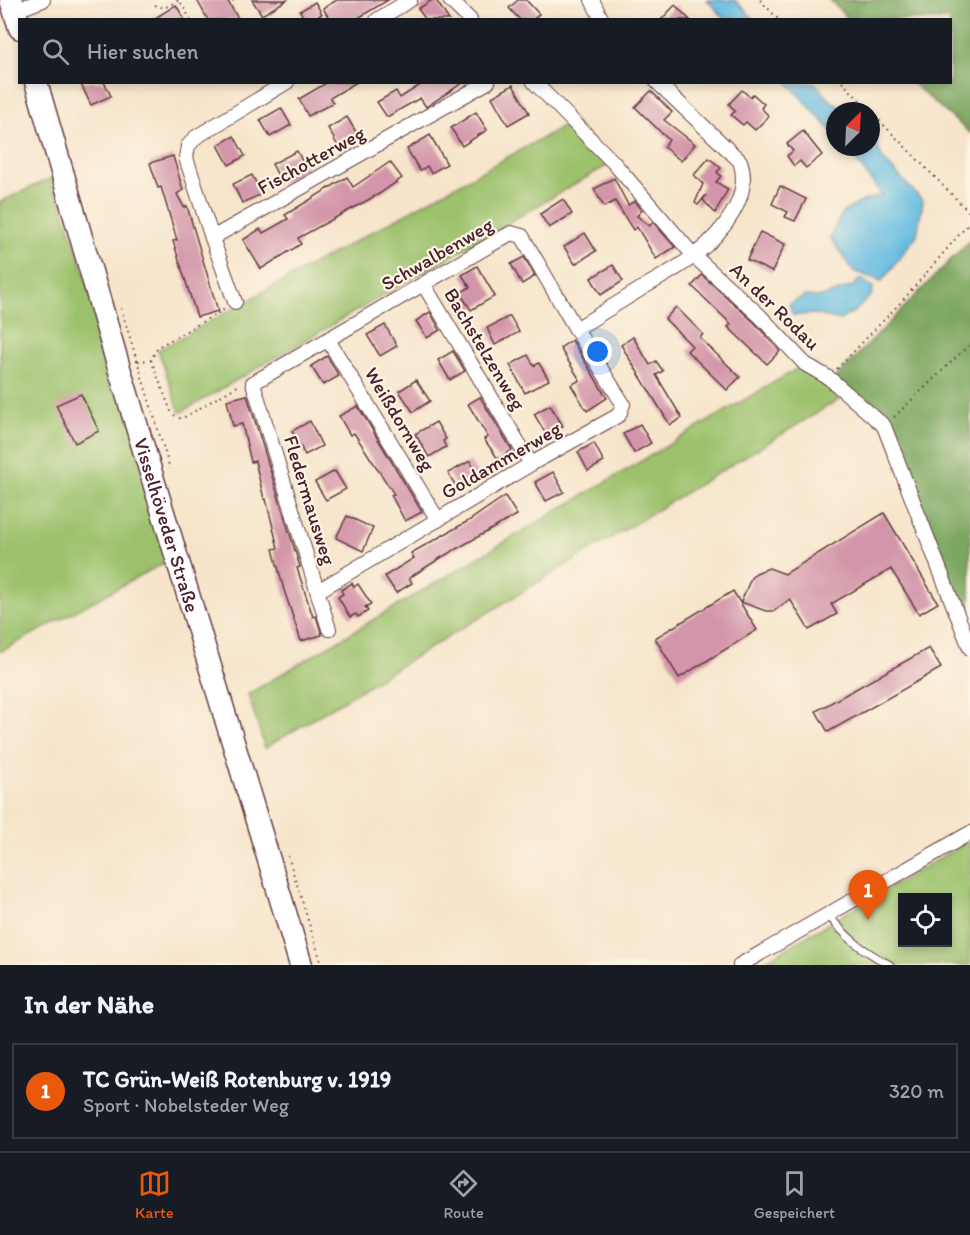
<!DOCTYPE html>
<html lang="de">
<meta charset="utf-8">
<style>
body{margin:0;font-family:Itim,sans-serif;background:#242831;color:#f1f3f6}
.controls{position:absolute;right:18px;bottom:18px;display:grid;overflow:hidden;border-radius:0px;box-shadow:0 3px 9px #0003}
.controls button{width:54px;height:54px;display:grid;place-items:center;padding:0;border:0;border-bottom:2px solid #363941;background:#171b24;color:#f1f3f6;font:30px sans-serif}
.compass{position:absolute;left:826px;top:102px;width:54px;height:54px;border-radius:50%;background:#171b24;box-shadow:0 3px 9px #0003;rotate:24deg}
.you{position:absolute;left:598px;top:352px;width:21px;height:21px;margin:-15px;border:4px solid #fff;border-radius:50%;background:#1a73e8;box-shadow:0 0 0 9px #1a73e833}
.badge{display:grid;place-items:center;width:39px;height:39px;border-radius:50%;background:#ea580c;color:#fff;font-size:20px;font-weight:700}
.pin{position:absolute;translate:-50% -50px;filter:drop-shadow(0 2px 3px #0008)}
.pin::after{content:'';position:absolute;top:32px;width:21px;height:18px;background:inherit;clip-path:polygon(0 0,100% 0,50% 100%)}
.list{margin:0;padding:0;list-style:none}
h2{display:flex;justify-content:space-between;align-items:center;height:78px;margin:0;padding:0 24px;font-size:26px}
h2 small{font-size:20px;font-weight:400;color:#9ea1a6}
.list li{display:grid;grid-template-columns:39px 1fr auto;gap:18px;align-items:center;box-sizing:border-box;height:96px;margin:0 12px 12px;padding:0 12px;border:2px solid #363941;border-radius:0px}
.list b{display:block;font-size:22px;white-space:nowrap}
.list p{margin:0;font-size:20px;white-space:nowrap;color:#9ea1a6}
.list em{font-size:20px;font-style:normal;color:#9ea1a6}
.icon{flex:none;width:33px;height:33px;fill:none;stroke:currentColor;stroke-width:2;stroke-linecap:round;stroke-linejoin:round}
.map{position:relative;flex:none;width:970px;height:965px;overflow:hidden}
.search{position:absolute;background:#171b24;box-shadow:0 3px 9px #0003;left:18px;right:18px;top:18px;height:66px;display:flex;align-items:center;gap:15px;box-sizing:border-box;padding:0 21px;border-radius:0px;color:#9ea1a6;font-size:22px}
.sheet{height:186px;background:#171b24}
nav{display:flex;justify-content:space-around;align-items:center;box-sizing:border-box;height:84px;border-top:2px solid #363941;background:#171b24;font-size:16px;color:#9ea1a6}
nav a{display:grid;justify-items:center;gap:3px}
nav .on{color:#ea580c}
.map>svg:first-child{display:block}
.green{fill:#9cc16c;stroke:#73704c;stroke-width:1.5;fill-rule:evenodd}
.forest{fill:#7da760;stroke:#646346;stroke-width:1.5}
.water{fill:#64bbe1;stroke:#576d86;stroke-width:1.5}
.building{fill:#d395a9}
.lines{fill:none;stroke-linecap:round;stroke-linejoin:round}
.lane-casing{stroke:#643d43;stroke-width:9}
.street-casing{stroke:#643d43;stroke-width:16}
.primary-casing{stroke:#643d43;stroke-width:25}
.path{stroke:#643d43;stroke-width:2;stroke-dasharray:1.5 4.5;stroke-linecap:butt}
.lane{stroke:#fff;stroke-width:7}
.street{stroke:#fff;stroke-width:14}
.primary{stroke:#fff;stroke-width:22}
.labels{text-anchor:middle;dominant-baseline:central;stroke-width:4.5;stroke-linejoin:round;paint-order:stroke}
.street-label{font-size:20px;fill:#4a1f2b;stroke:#fcf5e5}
</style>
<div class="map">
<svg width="970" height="965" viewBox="0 0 970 965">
<rect width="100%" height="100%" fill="#fcf5e5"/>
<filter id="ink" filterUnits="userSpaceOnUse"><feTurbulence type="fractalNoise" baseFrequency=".0167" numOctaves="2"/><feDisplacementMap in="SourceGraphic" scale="12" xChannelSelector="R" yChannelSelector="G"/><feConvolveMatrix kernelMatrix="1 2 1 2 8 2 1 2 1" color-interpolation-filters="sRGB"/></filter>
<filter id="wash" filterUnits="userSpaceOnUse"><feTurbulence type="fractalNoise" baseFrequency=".008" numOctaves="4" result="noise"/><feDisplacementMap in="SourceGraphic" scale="24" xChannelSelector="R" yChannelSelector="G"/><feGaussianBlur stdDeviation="1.35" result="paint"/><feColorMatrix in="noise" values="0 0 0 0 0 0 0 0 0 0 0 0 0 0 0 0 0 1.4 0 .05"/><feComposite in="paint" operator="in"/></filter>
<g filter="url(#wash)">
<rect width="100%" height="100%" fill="#f7e5cb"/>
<!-- green -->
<g class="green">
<path d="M573 121 613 162 180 413 158 350Z"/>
<path d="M53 177 177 556 0 652V202Z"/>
<path d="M805 364 848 394 265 748 248 694Z"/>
<path d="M970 840V965H758ZM902 898H948V942H902Z"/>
</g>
<!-- forest -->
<g class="forest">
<path d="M830 0H970V133L912 83 950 82V20L848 19Z"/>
<path d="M970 240V638L885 425 834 379Z"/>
</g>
<!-- water -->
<g class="water">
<path d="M707 0H735L754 19H725Z"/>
<path d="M788 83H815L831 101 847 111H835V135Z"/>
<path d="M871 131 883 159 923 201 917 235 882 281 853 271 830 237 843 212 863 201 882 195 846 147H871Z"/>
<path d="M860 278 873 287 872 295 855 311 840 320 815 314 793 315 789 304 805 296 822 297 855 285Z"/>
</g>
<g id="blocks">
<!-- building -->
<g class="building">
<path d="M197 0H227L239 20H208Z"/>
<path d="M252 0H287L262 15Z"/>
<path d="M337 0H388L355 20H330L323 8Z"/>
<path d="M432 0H436L449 20H426L418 9Z"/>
<path d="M518 0H526L539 14 533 20H520L509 8Z"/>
<path d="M315 2 322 14 312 20H305L300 11Z"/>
<path d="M176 5 185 20H152Z"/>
<path d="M675 5 690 20H661Z"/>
<path d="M80 82H104L111 96 91 105Z"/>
<path d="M328 82H357L330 98 333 103 308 116 299 99Z"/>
<path d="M425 82H464L426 107 420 98 387 117 377 102 396 91 400 98Z"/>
<path d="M513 85 529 113 508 125 492 97Z"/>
<path d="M742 90 750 97 753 94 764 104 761 108 769 116 755 130 746 122 743 125 731 115 735 111 729 104Z"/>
<path d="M651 91 672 112 664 120 695 144 681 161 664 147 669 140 635 107Z"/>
<path d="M281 108 291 125 270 137 260 120Z"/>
<path d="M476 112 487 130 462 146 451 128Z"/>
<path d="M347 117 359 137 339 148 328 128Z"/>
<path d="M803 131 822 155 806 168 800 161 794 166 787 156 793 151 787 144Z"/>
<path d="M430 135 447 164 431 173 427 166 420 171 407 149Z"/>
<path d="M234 136 245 156 229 165 218 145Z"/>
<path d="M297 151 307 170 282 183 272 164Z"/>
<path d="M173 156 183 190 177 194 184 207 187 206 218 311 197 317 173 241 177 240 161 187 158 188 150 163Z"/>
<path d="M709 158 721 168 717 172 721 176 716 182 728 189 715 213 703 200 706 195 698 205 695 203 703 184 694 175Z"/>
<path d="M390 162 402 178 379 194 298 238 301 244 261 269 243 240 260 229 263 233 288 219 285 215 347 177 353 187Z"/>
<path d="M252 175 262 194 242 203 233 184Z"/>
<path d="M614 178 628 205 635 201 642 210 637 216 650 226 653 222 675 247 656 259 637 227 633 230 615 201 604 207 594 189Z"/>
<path d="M780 186 806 199 795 221 785 217 788 212 772 204Z"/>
<path d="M563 199 572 214 549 228 540 214Z"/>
<path d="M760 232 785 244 772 272 747 260Z"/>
<path d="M585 233 596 251 575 264 564 247Z"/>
<path d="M524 257 535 276 522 284 511 264Z"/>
<path d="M613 265 623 281 601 295 591 278Z"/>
<path d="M477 266 495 296 471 310 460 293 470 287 462 275Z"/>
<path d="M702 275 754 322 780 351 767 364 728 327 731 324 692 286Z"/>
<path d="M676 307 703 334 700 338 740 377 727 390 687 351 692 346 665 319Z"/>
<path d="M430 312 440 330 427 338 416 321Z"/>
<path d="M510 316 519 332 495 345 487 328Z"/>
<path d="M385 325 397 346 380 356 367 335Z"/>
<path d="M633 337 650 365 656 361 663 371 656 375 682 418 670 425 621 345Z"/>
<path d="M572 340 607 398 587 411 571 385 580 380 560 348Z"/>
<path d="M453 351 465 371 450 380 438 360Z"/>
<path d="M528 355 534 366 539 363 549 380 525 393 510 365Z"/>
<path d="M327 356 339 376 323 385 311 366Z"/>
<path d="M416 380 430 401 413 412 399 391Z"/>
<path d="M81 394 99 431 75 443 56 405Z"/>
<path d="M247 395 300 567 297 568 313 617 316 616 322 635 301 641 284 590 273 549 278 548 266 499H264L255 461 251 462 242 424 233 426 227 400Z"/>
<path d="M480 397 512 450 498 459 484 439 488 437 468 404Z"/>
<path d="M550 405 563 426 547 436 534 414Z"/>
<path d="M358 406 422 512 405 521 391 495 394 494 354 433 350 435 339 416Z"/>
<path d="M310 421 322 446 305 455 292 431Z"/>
<path d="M436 422 446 439 443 441 446 447 429 457 415 434Z"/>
<path d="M640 424 651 443 634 453 623 434Z"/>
<path d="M594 443 604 462 588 471 578 452Z"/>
<path d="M470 461 480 479 459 491 448 473Z"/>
<path d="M335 471 346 489 326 500 315 482Z"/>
<path d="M553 472 564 492 546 501 535 482Z"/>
<path d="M505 496 517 515 442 557 409 578 412 583 396 593 385 576 414 558 411 553 470 520Z"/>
<path d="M884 513 938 603 919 614 891 569 831 604 837 614 809 630 790 599 774 611H766L741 602 751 578 756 573 769 568 785 574Z"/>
<path d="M347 516 373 528 363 551 336 538Z"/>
<path d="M352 583 354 587 358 584 371 604 365 607 368 611 358 617 356 614 350 617 338 597 343 594 341 590Z"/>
<path d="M733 591 757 630 679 678 655 638Z"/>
<path d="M929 648 941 668 828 732 816 711Z"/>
</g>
</g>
</g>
<g filter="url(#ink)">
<use href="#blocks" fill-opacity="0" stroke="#643d43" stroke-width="1.5"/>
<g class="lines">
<defs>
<path id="lane" d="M828 915C850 941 861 949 890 965"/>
<g id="street">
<path d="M450 0 470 20"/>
<path d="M592 0 602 20"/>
<path d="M14 11 43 0"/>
<path d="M377 20 410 0"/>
<path d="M534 82 613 162 694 256 760 316 805 364 829 378 884 426 970 648"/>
<path d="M212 238 186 158 188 146 196 137 287 82"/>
<path d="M424 285 531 464"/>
<path d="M235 302 212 238 488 82"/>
<path d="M328 340 438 520"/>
<path d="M318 591 531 464 619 415 623 404 576 329"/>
<path d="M329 629 253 383 511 233 522 236 576 329C599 315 621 301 644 287 661 277 680 267 695 255 722 233 753 197 740 161L657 82"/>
<path d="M740 965 970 833"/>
</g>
<g id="primary">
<path d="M11 0 20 28"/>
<path id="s1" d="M36 82 119 368 301 965"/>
</g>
</defs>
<!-- lane casing -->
<use href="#lane" class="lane-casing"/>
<!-- street casing -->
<use href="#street" class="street-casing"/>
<!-- primary casing -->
<use href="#primary" class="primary-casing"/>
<!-- path -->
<g class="path">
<path d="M227 0H228"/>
<path d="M233 0 235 4"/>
<path d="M760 0 779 20"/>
<path d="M155 5 164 8 179 0 191 20"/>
<path d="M842 82 870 111"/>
<path d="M871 112 970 213"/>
<path d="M121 308 170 469"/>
<path d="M151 360 172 414 181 419 241 384"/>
<path d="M138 361 151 360 158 347 225 309"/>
<path d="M837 369 903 300 970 222"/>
<path d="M894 417 970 344"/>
<path d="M288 856 322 965"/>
</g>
<!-- lane -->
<use href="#lane" class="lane"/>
<!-- street -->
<use href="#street" class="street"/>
<!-- primary -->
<use href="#primary" class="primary"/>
</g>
</g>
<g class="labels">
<!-- street labels -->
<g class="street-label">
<text transform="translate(311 160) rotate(-29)">Fischotterweg</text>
<text transform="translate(437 254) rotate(-30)">Schwalbenweg</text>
<text transform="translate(775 306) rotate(44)">An der Rodau</text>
<text transform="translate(485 349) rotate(59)">Bachstelzenweg</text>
<text transform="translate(400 419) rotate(59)">Weißdornweg</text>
<text transform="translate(501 460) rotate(-30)">Goldammerweg</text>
<text transform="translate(310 500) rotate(73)">Fledermausweg</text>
<text stroke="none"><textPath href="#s1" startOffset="462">Visselhöveder Straße</textPath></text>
</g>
</g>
</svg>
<div class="controls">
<button><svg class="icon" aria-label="locate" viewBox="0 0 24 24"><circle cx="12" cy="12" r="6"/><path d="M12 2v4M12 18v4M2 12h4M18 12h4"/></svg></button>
</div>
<svg class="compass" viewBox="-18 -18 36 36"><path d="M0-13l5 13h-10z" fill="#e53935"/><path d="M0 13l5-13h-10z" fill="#9ea1a6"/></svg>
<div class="you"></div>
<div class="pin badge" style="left:868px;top:920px">1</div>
<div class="search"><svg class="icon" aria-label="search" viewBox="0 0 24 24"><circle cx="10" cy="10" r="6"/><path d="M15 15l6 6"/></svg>Hier suchen</div>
</div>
<section class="sheet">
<h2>In der Nähe<small></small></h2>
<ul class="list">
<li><span class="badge">1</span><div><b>TC Grün-Weiß Rotenburg v. 1919</b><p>Sport · Nobelsteder Weg</p></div><em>320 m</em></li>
</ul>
</section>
<nav>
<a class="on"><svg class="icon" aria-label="map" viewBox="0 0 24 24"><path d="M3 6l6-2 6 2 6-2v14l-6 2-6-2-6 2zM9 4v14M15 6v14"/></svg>Karte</a>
<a><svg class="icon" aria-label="directions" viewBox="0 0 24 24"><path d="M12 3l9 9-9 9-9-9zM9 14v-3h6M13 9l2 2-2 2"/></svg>Route</a>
<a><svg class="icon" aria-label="saved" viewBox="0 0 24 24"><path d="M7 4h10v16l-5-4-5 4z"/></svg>Gespeichert</a>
</nav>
